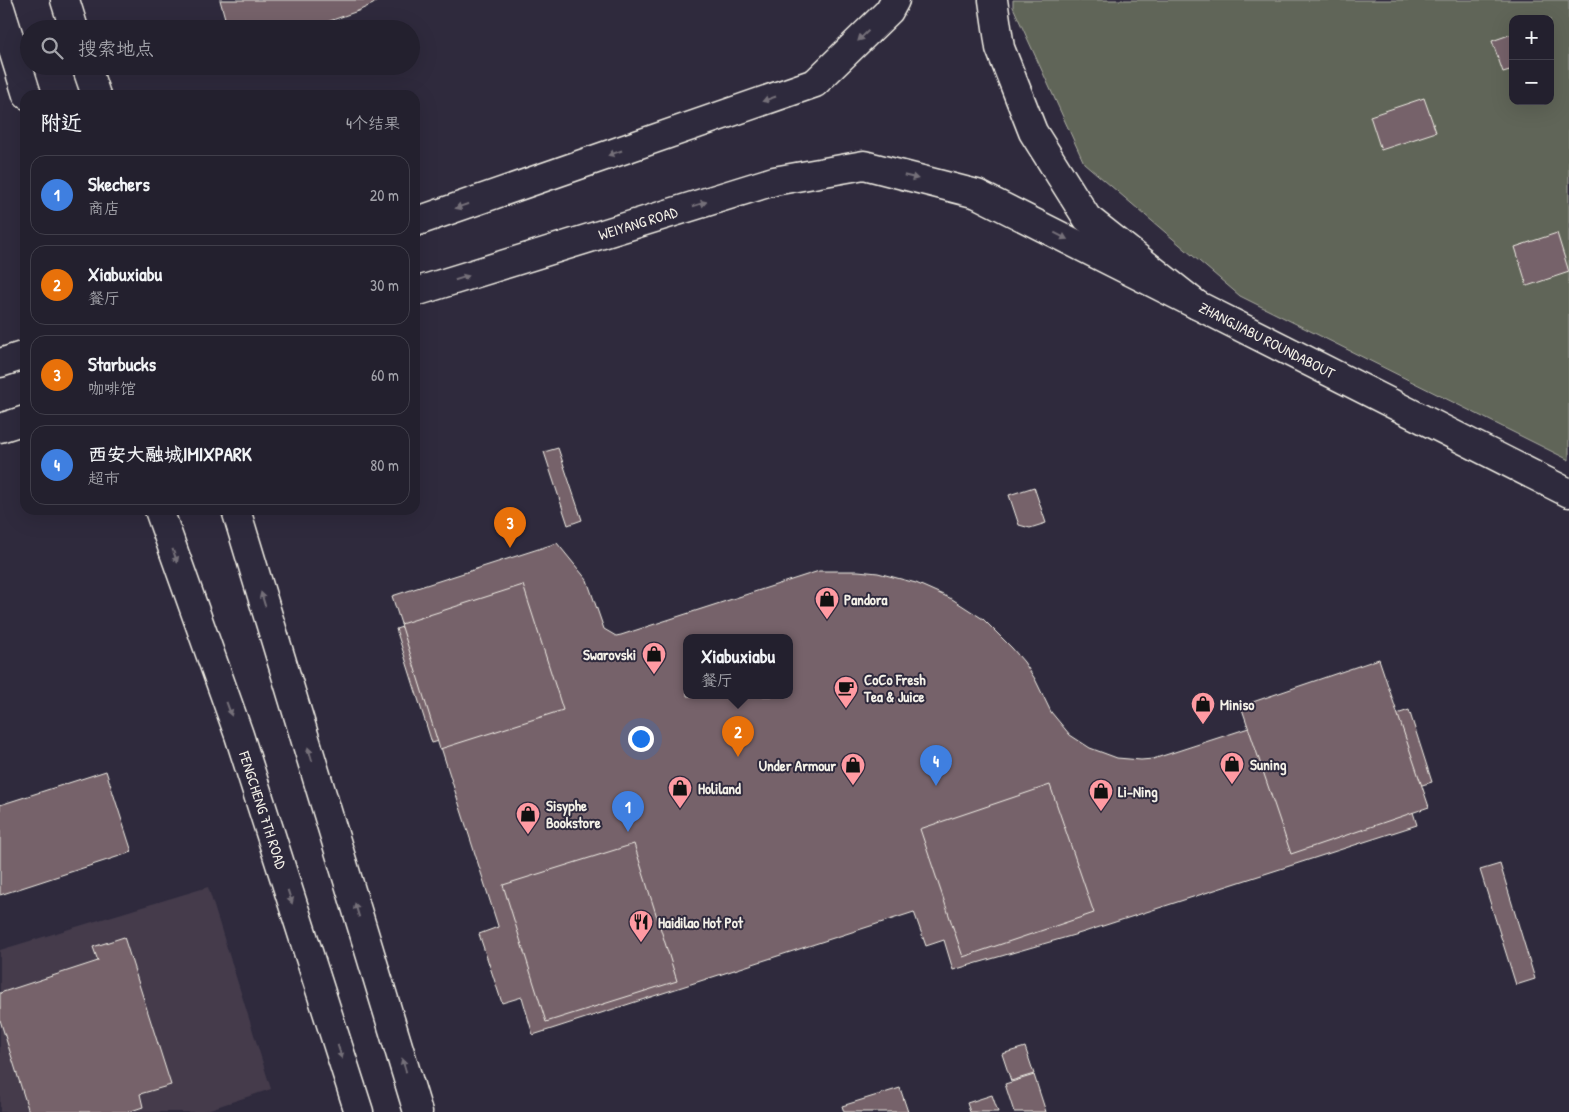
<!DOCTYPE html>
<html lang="zh">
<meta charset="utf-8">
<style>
body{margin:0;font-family:"Patrick Hand","LXGW WenKai TC",sans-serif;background:#2f2d3a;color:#f1f3f6}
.controls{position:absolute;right:15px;top:15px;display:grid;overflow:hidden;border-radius:10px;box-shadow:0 5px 20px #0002}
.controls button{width:45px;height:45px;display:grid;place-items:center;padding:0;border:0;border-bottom:1px solid #403e4a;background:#23202e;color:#f1f3f6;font:25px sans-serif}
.you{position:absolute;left:640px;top:738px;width:18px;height:18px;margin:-12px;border:4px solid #fff;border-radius:50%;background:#1a73e8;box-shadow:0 0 0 8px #1a73e833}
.badge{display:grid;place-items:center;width:32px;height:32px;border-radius:50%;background:#ff9aa2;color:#fff;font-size:16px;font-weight:700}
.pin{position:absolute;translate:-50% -41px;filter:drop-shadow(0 1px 2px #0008)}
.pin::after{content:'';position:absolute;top:26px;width:18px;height:15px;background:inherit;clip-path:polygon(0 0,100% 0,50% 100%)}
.popup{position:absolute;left:683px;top:634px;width:110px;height:65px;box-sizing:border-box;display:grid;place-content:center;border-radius:10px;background:#23202e;filter:drop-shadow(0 1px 4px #0005);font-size:16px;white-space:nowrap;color:#a3a3aa}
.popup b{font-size:19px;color:#f1f3f6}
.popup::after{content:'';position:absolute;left:50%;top:100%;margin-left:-10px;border:10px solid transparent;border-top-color:#23202e}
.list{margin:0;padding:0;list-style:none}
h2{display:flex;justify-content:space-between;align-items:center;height:65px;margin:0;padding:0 20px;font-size:21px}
h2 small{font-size:16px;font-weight:400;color:#a3a3aa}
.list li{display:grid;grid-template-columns:32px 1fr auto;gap:15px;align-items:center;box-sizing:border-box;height:80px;margin:0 10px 10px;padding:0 10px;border:1px solid #403e4a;border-radius:15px}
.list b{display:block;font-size:19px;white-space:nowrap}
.list p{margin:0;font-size:16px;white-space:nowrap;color:#a3a3aa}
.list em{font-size:16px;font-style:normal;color:#a3a3aa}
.icon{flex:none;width:28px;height:28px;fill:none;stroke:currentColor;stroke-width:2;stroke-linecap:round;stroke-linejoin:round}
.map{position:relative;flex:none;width:1569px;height:1112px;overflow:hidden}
.search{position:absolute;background:#23202e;box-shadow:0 5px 20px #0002;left:20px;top:20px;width:400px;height:55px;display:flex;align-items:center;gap:12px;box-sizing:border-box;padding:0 18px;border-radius:28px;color:#a3a3aa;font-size:19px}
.panel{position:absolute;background:#23202e;box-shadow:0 5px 20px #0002;left:20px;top:90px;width:400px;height:425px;border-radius:15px}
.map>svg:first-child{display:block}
.built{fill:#443b4b}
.green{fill:#606558;stroke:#aaaba0;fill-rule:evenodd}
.building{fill:#76626b;stroke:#f4f1e8;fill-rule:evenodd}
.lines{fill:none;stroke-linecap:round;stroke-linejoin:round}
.secondary-casing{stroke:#f4f1e8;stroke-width:31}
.primary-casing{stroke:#f4f1e8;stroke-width:31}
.secondary{stroke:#2f2a3d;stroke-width:28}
.primary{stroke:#2f2a3d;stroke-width:28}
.oneway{fill:#747079}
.labels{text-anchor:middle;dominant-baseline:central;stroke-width:4;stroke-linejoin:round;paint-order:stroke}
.street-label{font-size:15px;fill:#f4f1e8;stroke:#2f2a3d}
.poi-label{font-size:15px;font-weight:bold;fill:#f4f1e8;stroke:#2f2a3d;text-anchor:start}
</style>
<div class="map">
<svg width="1569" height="1112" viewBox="0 0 1569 1112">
<rect width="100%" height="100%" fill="#2f2a3d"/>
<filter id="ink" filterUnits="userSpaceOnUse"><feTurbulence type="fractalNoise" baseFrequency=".02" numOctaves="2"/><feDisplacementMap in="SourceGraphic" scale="10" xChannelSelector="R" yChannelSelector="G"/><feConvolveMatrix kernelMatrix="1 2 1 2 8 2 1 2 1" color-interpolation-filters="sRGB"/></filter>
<g filter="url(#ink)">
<!-- built -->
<path class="built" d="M208 887 271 1089 201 1112H0V950Z"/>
<!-- green -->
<path class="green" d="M1013 0H1569V460L1240 296 1084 163 1013 7ZM1513 19H1550V101H1513Z"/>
<!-- building -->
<g class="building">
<path d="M220 0H378L373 4 358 11 307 29H228Z"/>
<path d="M1512 34 1513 69 1503 72 1492 41Z"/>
<path d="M1424 98 1436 132 1381 150 1370 116Z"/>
<path d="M1557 233 1569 272 1527 286 1515 247Z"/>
<path d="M558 448 582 520 568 525 544 452Z"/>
<path d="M1034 487 1046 523 1030 528 1019 525 1009 495Z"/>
<path d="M557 543 587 580 604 629 616 636 621 635 819 571H858L878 573 916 583 952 599 983 619 1012 648 1024 662 1035 679 1051 712 1070 735 1090 748 1117 758 1141 760 1153 759 1372 688 1382 719 1409 710 1432 782 1406 790 1417 825 1081 933 953 970 944 940 926 946 914 912 533 1035 522 997 502 1003 479 934 498 927V926L439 741 432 743 396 629 402 627 392 596ZM687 638H789V696H687Z"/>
<path d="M523 585 563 710 440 749 401 624Z"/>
<path d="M1379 659 1429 807 1291 854 1241 706Z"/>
<path d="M106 771 132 852 0 895V805Z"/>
<path d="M1050 785 1094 913 963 957 920 829Z"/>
<path d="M634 844 677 981 546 1022 503 885Z"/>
<path d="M1500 864 1535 979 1516 985 1480 870Z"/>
<path d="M124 937 171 1085 140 1094 143 1107 128 1112H29L0 1020V993L98 961 93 947Z"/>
<path d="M1025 1047 1034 1074 1011 1081 1002 1054Z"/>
<path d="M1034 1075 1046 1112H1014L1005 1084Z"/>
<path d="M900 1088 908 1112H844L842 1106Z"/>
<path d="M992 1095 998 1112H970L967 1103Z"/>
</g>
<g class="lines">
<defs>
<g id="secondary">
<path d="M65 0 74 29"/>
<path d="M0 8 27 95"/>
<path d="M86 66 96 95"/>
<path d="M159 510 239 735 359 1112"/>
<path d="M236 510 418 1112"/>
</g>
<g id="primary">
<path d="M993 0 1000 48 1033 132 1087 218 1197 305 1569 493"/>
<path d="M415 222 815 83 889 11 895 0"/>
<path d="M415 292 774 181 864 165 977 194 1197 305"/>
<path d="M0 363 25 355"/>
<path d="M0 428 25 420"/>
</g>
</defs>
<!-- secondary casing -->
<use href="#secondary" class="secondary-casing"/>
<!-- primary casing -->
<use href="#primary" class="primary-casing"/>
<!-- secondary -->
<use href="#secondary" class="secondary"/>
<!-- primary -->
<use href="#primary" class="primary"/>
</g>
<!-- one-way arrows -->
<defs><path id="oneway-solid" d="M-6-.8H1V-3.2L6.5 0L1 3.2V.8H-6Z" transform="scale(1.25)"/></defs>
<g class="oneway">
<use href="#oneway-solid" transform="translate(863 36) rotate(136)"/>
<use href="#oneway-solid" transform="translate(769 99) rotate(161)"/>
<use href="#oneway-solid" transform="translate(615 153) rotate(161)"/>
<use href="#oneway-solid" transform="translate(911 177) rotate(14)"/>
<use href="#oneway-solid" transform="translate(700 204) rotate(-17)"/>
<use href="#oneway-solid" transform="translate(462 206) rotate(161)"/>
<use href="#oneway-solid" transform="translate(1061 236) rotate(27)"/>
<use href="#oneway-solid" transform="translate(462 278) rotate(-17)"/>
<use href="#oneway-solid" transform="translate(175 556) rotate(70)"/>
<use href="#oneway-solid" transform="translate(263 599) rotate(-107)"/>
<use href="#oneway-solid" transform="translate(229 709) rotate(70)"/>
<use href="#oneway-solid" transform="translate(310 754) rotate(-107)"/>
<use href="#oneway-solid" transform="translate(290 897) rotate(72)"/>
<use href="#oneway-solid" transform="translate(357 910) rotate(-107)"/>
<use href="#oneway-solid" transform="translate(340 1052) rotate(72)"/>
<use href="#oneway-solid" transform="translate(404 1065) rotate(-107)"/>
</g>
</g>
<!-- icons -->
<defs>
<symbol id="shop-pin" viewBox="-11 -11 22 30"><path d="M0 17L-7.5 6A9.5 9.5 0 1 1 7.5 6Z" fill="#ff9aa2" stroke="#2f2a3d"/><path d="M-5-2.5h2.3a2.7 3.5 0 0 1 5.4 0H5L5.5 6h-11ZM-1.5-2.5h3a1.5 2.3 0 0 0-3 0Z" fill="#111"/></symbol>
<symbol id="cafe-pin" viewBox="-11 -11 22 30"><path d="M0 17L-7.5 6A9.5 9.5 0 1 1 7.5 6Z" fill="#ff9aa2" stroke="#2f2a3d"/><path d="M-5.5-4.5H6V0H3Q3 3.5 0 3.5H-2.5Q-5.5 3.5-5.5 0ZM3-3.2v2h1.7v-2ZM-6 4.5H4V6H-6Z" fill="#111"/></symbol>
<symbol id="restaurant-pin" viewBox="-11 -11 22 30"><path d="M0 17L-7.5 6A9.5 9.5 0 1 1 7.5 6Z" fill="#ff9aa2" stroke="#2f2a3d"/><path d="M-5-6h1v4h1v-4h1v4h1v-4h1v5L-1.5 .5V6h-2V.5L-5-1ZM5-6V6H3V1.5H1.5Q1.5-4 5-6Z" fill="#111"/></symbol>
</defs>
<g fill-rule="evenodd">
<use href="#shop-pin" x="813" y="585" width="28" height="38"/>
<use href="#shop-pin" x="640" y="640" width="28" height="38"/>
<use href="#cafe-pin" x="832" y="674" width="28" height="38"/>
<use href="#shop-pin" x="1189" y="690" width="28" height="38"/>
<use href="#shop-pin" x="1218" y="750" width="28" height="38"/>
<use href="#shop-pin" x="839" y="751" width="28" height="38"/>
<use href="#shop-pin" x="666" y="774" width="28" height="38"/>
<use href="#shop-pin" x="1087" y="777" width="28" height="38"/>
<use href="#shop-pin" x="514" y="800" width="28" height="38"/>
<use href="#restaurant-pin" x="627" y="908" width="28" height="38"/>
</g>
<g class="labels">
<!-- street labels -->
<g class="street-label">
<text transform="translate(638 223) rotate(-17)">WEIYANG ROAD</text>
<text transform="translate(1267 340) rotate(27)">ZHANGJIABU ROUNDABOUT</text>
<text transform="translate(263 810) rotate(72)">FENGCHENG 7TH ROAD</text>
</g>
<!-- poi labels -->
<g class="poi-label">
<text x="844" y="599">Pandora</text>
<text x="636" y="654" text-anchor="end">Swarovski</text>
<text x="864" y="679">CoCo Fresh<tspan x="864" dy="17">Tea &amp; Juice</tspan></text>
<text x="1220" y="704">Miniso</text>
<text x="1250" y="764">Suning</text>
<text x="836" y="765" text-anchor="end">Under Armour</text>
<text x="698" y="788">Holiland</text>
<text x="1118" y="791">Li-Ning</text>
<text x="546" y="805">Sisyphe<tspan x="546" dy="17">Bookstore</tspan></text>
<text x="658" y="922">Haidilao Hot Pot</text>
</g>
</g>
</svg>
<div class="controls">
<button>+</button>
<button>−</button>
</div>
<div class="you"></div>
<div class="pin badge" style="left:628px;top:832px;background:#3f7fe0">1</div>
<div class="pin badge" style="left:738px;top:757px;background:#e8710a">2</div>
<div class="popup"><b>Xiabuxiabu</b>餐厅</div>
<div class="pin badge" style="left:510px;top:548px;background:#e8710a">3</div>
<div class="pin badge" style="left:936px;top:786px;background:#3f7fe0">4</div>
<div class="search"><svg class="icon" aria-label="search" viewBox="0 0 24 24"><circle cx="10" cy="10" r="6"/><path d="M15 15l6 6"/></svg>搜索地点</div>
<section class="panel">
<h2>附近<small>4个结果</small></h2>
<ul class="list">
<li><span class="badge" style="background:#3f7fe0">1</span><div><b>Skechers</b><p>商店</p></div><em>20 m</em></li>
<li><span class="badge" style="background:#e8710a">2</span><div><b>Xiabuxiabu</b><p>餐厅</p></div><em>30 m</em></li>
<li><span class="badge" style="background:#e8710a">3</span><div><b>Starbucks</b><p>咖啡馆</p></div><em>60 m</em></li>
<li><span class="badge" style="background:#3f7fe0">4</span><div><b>西安大融城IMIXPARK</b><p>超市</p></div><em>80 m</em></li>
</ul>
</section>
</div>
